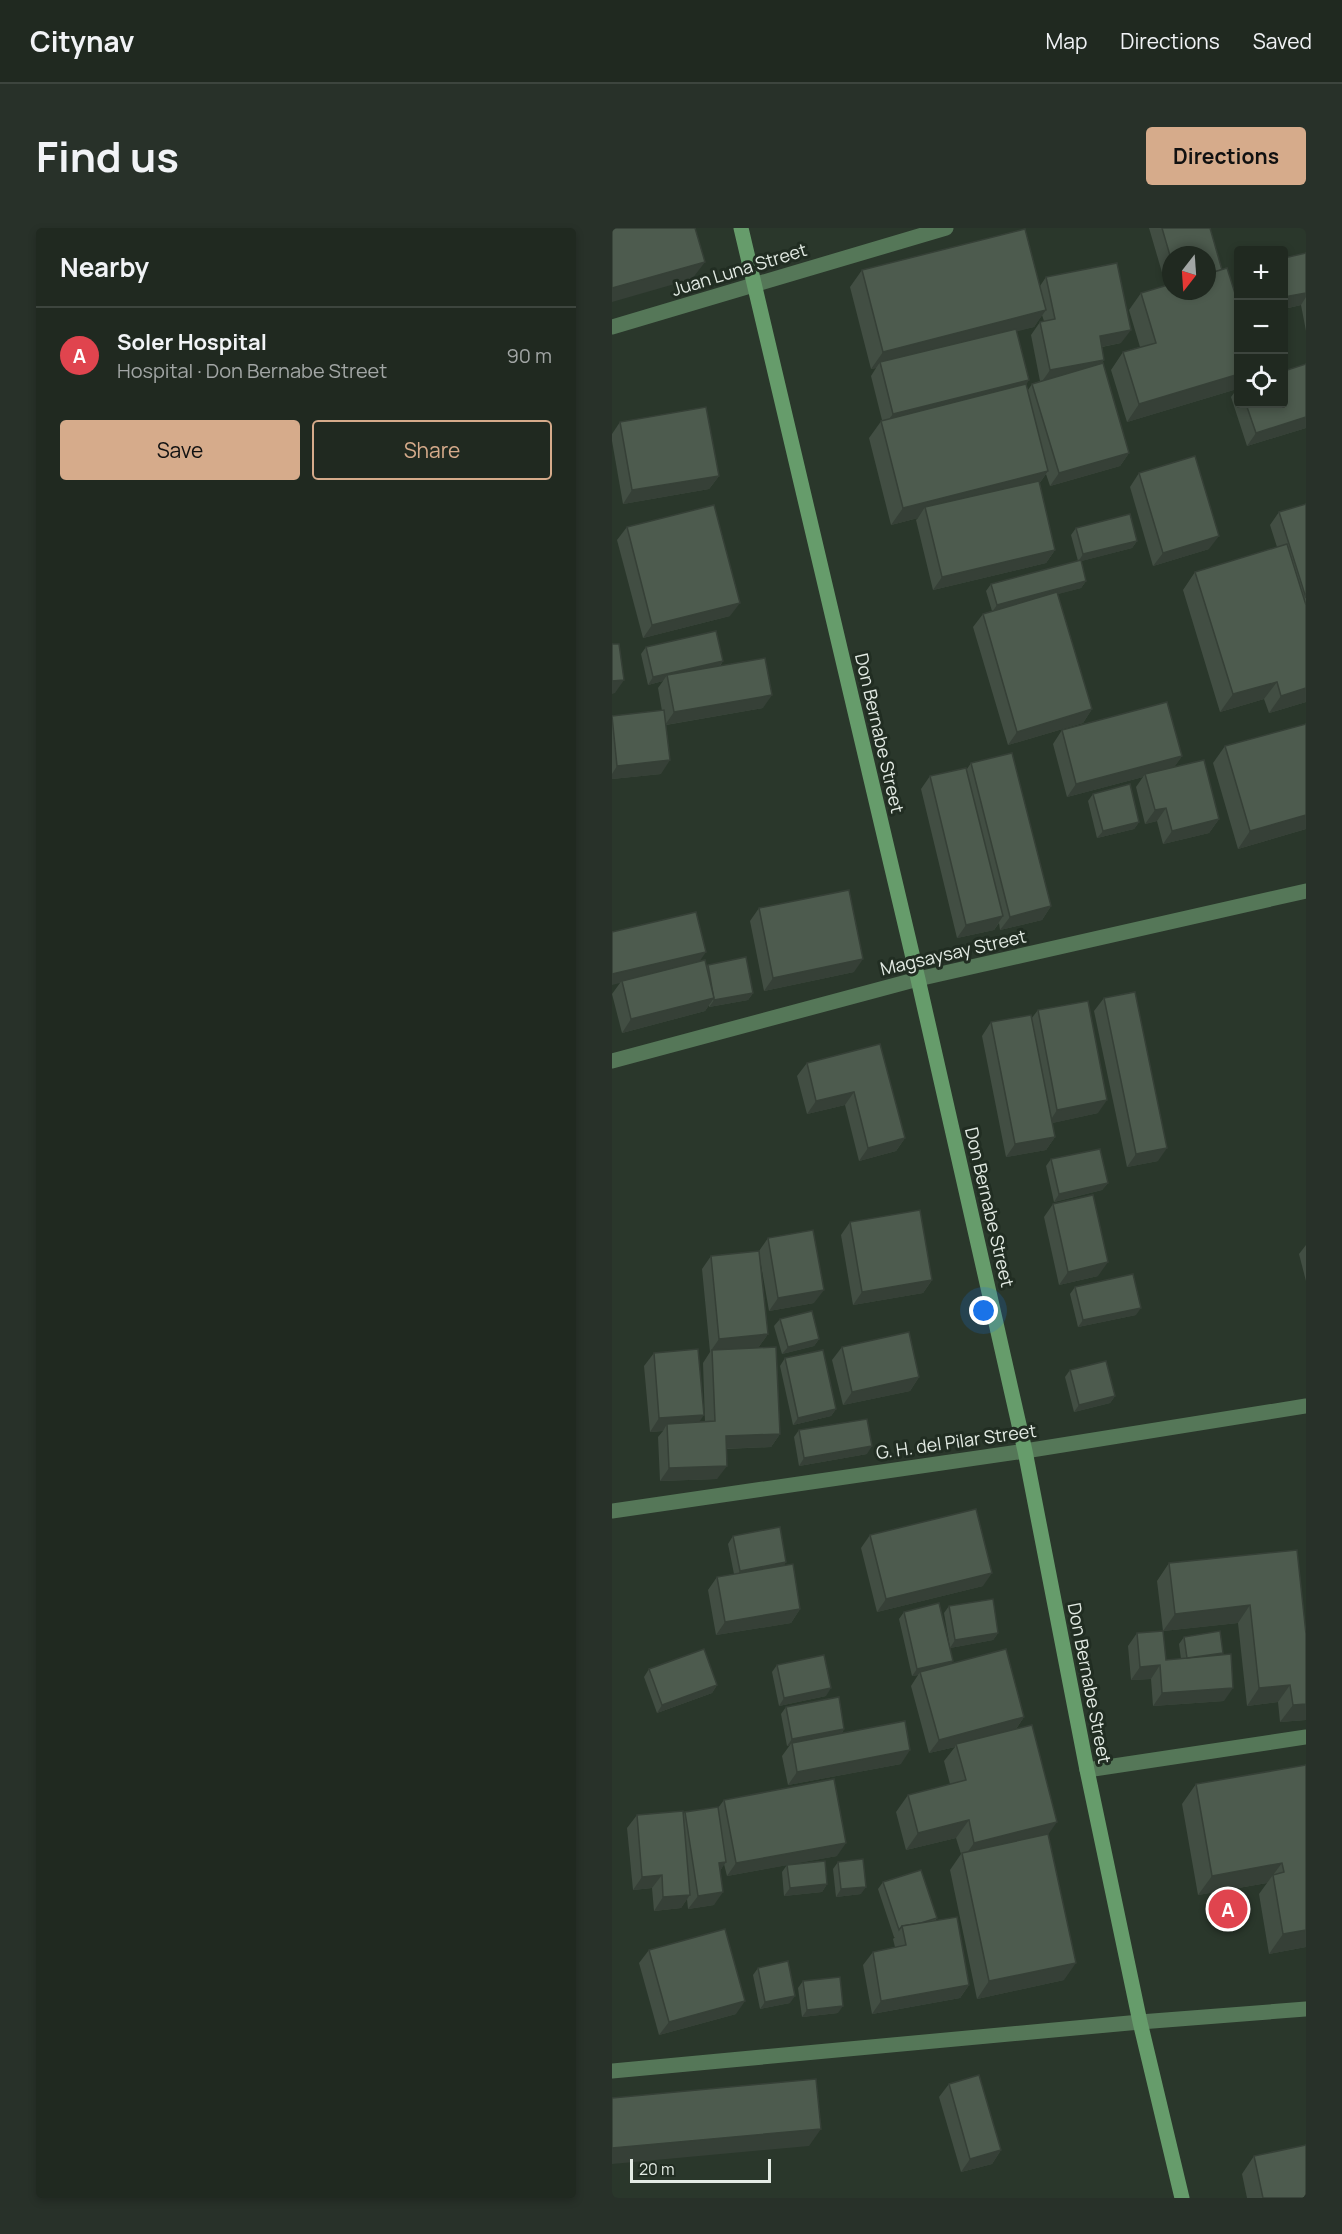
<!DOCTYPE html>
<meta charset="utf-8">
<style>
body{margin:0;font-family:Manrope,sans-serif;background:#283129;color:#f1f3f6}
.controls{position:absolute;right:18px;top:18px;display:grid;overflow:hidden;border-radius:6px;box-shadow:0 3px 9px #0003}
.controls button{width:54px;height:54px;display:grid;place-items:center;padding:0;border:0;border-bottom:2px solid #3d453e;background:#202920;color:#f1f3f6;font:30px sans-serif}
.compass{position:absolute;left:550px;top:18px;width:54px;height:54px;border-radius:50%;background:#202920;box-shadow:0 3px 9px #0003;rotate:197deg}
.scale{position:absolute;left:18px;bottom:15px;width:141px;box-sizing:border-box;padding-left:6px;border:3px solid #e3ebe4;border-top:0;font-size:16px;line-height:21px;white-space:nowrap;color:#e3ebe4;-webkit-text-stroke:4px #212d22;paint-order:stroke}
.you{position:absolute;left:372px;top:1083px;width:21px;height:21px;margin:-15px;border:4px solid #fff;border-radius:50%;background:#1a73e8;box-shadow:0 0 0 9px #1a73e833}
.badge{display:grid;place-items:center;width:39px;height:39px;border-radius:50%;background:#d6ab8b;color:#fff;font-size:20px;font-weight:700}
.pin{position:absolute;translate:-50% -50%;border:3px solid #fff;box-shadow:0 2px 6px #0006}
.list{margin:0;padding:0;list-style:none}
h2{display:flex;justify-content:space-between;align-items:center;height:78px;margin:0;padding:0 24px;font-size:26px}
h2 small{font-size:20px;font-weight:400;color:#a2a6a5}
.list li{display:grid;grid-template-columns:39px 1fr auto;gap:18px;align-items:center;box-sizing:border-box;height:96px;padding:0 24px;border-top:2px solid #3d453e}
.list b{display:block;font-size:22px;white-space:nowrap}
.list p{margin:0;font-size:20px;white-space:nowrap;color:#a2a6a5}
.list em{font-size:20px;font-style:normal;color:#a2a6a5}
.actions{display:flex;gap:12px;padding:18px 24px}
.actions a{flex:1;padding:14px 0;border:2px solid #d6ab8b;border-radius:6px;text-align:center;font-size:21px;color:#d6ab8b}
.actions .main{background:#d6ab8b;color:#111}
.icon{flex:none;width:33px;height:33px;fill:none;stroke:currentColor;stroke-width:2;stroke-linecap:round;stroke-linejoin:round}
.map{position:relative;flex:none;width:694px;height:1970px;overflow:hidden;border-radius:6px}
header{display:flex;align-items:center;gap:36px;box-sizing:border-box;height:84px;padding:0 30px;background:#202920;border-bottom:2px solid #3d453e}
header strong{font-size:28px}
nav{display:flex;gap:33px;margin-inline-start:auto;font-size:21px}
.intro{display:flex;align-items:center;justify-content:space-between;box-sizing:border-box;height:144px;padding:0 36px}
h1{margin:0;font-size:42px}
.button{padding:15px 27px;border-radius:6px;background:#d6ab8b;color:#111;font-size:21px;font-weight:700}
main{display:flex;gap:36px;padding:0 36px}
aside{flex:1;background:#202920;border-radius:6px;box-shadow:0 3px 9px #0003}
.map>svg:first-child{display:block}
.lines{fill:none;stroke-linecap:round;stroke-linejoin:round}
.service{stroke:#557758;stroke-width:15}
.minor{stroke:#557758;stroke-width:15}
.tertiary{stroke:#557758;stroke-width:15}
.secondary{stroke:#669c6b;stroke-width:15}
.wall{fill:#424e43;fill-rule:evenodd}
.shaded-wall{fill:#364037}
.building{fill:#4d5b4e;stroke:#364037;stroke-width:1.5}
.labels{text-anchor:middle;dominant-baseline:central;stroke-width:6;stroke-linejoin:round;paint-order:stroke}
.street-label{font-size:18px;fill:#e3ebe4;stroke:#212d22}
</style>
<header>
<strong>Citynav</strong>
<nav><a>Map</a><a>Directions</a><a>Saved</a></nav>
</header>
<div class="intro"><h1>Find us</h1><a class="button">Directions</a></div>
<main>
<aside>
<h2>Nearby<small></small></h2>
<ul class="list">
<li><span class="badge" style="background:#e0444e">A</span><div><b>Soler Hospital</b><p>Hospital · Don Bernabe Street</p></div><em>90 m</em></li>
</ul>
<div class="actions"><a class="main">Save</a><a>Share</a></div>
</aside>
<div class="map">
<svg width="694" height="1970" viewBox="0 0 694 1970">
<rect width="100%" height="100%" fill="#2a372b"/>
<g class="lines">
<!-- service -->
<path class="service" d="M475 1542 694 1509"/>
<!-- minor -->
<g class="minor">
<path d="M0 99 334 0"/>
<path d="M0 833 306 751"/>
<path d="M0 1283 413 1223 694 1178"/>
<path d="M0 1843 528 1794 694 1781"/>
</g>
<!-- tertiary -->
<path class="tertiary" d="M306 751 694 663"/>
<!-- secondary -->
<path class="secondary" d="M129 0 306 751 413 1223 475 1542 528 1794 570 1970"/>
</g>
<!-- wall -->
<g class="wall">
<path d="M537 0H598L609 41 627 78V176H672L694 136V200L635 218 619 169 625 161 515 194 499 142 511 124 528 119 517 82 529 65 554 58ZM559 27 595 63H559Z"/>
<path d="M694 25V103L689 77 672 81V30Z"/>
<path d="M250 42 428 58 434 49 509 115 490 119 492 132 490 135 517 225 508 238 438 258 434 246 427 256 443 322 434 335 321 362 304 292 306 290 279 297 257 210 270 192 259 148 264 140 259 141 238 59ZM430 87 432 93 428 94 419 107 428 153 420 156 416 162 414 156 417 152 404 103 422 99Z"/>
<path d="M8 194 107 248 97 261 11 276 0 213V206Z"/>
<path d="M527 245 597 321 541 338 518 259Z"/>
<path d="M694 276V474L657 485 652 471 608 484 571 362 583 344 665 319 658 297 667 284Z"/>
<path d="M15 299 118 388 31 410 5 312Z"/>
<path d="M464 300 525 313 520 320 469 333 474 353 469 360 445 366 480 481 471 495 396 517 361 399 371 386 380 383 374 363 379 356 466 333 459 307Z"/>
<path d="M34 419 111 433 108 438 151 480 54 497 49 546 0 551V488L50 483 46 460 51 453 36 457 29 426Z"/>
<path d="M450 502 570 528 562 539 607 591 597 605 551 616 545 593 533 596 524 559 531 549 455 569 441 516Z"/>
<path d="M613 518 694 601 626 621 601 535Z"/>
<path d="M359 535 439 678 430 692 388 702 387 695 382 702 345 710 309 561 318 548 355 541Z"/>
<path d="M481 566 527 594 522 601 485 610 476 573Z"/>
<path d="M147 680 242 744 152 763 138 693Z"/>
<path d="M0 704 87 734 95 738 96 737 141 765 136 772 97 779V777L93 783 10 805 0 766 8 755Z"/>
<path d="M492 770 546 933 515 939 482 783Z"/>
<path d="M426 782 486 885 440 895 443 909 434 922 394 929 370 808 379 794 419 791Z"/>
<path d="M268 816 293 910 284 923 247 933 233 877 195 886 185 848 195 835Z"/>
<path d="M439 931 496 955 490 962 442 974 434 938Z"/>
<path d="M441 976 486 1048 447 1057 432 989Z"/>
<path d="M238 994 320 1052 311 1065 241 1077 229 1007Z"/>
<path d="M156 1010 202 1075 157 1083 148 1031 156 1106 146 1120 137 1121 168 1206 159 1219 114 1221 105 1251 48 1253 46 1209 51 1203 38 1204 32 1138 42 1125 86 1194H93L91 1135 98 1124 90 1041 99 1028 147 1023Z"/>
<path d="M694 1017V1053L687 1026Z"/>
<path d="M463 1059 524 1087 466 1099 458 1066Z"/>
<path d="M168 1091 207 1111 202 1118 170 1126 162 1098Z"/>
<path d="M230 1119 307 1149 298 1163 231 1177 220 1132Z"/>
<path d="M173 1130 224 1181 219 1188 181 1197 168 1138Z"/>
<path d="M458 1142 503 1168 498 1175 462 1184 453 1149Z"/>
<path d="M187 1202 255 1226 187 1238 182 1209Z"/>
<path d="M258 1307 371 1358 265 1384 249 1320Z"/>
<path d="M121 1308 174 1334 172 1337 188 1381 179 1395 104 1407 96 1362 105 1349 122 1346 116 1316Z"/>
<path d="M557 1335 694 1406V1492L668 1494 666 1474 635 1478 626 1395 551 1403 554 1432 569 1431 567 1416 572 1409 611 1425 609 1427 612 1473 541 1478 539 1451 519 1452 516 1418 525 1405 551 1403 545 1353Z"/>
<path d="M337 1378 386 1405 381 1412 338 1420 332 1385Z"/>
<path d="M292 1384 338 1436 412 1489 404 1501 436 1606 452 1752 365 1771 338 1642 349 1626 344 1610 294 1622 284 1584 296 1567 338 1556 332 1533 343 1519 317 1525 299 1458 306 1447 300 1448 287 1391Z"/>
<path d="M165 1437 214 1468 167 1478 160 1444Z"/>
<path d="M37 1441 105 1457 100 1465 45 1485 32 1449Z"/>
<path d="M174 1479 232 1501 230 1505 289 1536 176 1557 170 1528 178 1517 175 1518 169 1486Z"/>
<path d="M694 1537V1719L657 1726 647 1666 655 1655 586 1667 570 1576 584 1556Z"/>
<path d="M112 1572 225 1628 179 1636 215 1656 210 1664 172 1668 170 1644 175 1637 115 1648 112 1636 108 1643 102 1677 76 1681 75 1671 69 1680 42 1683 40 1660 21 1662 15 1600 25 1587 71 1586 73 1584 106 1580Z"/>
<path d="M226 1634 249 1666 224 1669 221 1641Z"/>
<path d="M271 1654 325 1690 323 1693 357 1757 348 1770 260 1786 251 1737 261 1724 283 1719 281 1711 283 1709H282L266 1661Z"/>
<path d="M37 1722 124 1786 47 1807 27 1735Z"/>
<path d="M146 1740 178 1775 148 1781 141 1747Z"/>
<path d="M191 1753 226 1785 190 1789 186 1760Z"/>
<path d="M337 1856 389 1922 380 1936 349 1944 327 1869Z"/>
<path d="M642 1928 694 1970H635L630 1946Z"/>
</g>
<!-- shaded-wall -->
<g class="shaded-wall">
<path d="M93 34 80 51 0 74V60Z"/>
<path d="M694 65V69L689 77 672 81V69Z"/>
<path d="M434 82 422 99 269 139 268 134 264 140 259 141 271 124Z"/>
<path d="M519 102 509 115 478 121 488 108Z"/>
<path d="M492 132 483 145 429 155 438 142Z"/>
<path d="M627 146V158L625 161 515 194 527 176Z"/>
<path d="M417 152 408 165 271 199 281 186Z"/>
<path d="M694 189V200L635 218 644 205Z"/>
<path d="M517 225 508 238 438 258 447 245Z"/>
<path d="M436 243 424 260 313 279 306 290 279 297 291 280Z"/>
<path d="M107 248 97 261 11 276 20 262Z"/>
<path d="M607 308 597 321 541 338 551 325Z"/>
<path d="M525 313 520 320 466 334 471 326Z"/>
<path d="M443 322 434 335 321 362 330 349Z"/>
<path d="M474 353 469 360 380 384 385 377Z"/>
<path d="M128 375 118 388 31 410 40 397Z"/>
<path d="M111 433 106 440 55 447 51 453 36 457 41 449Z"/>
<path d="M12 452 3 465 0 466V453Z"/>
<path d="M665 454 652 471 608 484 621 466Z"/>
<path d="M694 460V474L657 485 669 468Z"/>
<path d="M160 467 151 480 53 497 62 484Z"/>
<path d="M480 481 471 495 396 517 405 504Z"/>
<path d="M570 528 561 541 533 546 531 549 455 569 464 556Z"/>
<path d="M58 532 49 546 0 551V546L5 538Z"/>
<path d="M554 580 545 593 533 596 543 582Z"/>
<path d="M694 587V601L626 621 638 603Z"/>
<path d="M607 591 597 605 551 616 560 603Z"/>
<path d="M527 594 522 601 485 610 491 603Z"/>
<path d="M439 678 430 692 388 702 398 689Z"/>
<path d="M391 688 382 702 345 710 354 697Z"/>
<path d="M94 724 85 737 10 753 8 755 0 757V746Z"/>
<path d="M251 731 242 744 152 763 161 750Z"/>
<path d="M141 765 136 772 97 779 102 772Z"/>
<path d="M102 770 93 783 10 805 19 791Z"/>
<path d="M242 864 233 877 195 886 204 873Z"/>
<path d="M495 872 486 885 436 896 445 882Z"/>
<path d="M443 909 434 922 394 929 403 916Z"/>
<path d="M293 910 284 923 247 933 256 920Z"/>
<path d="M555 920 546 933 515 939 524 926Z"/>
<path d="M496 955 490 962 442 974 447 966Z"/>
<path d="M496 1034 486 1048 447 1057 456 1044Z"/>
<path d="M320 1052 311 1065 241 1077 250 1064Z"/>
<path d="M212 1062 202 1075 157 1083 166 1070Z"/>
<path d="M529 1080 524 1087 466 1099 471 1092Z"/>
<path d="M156 1106 146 1120 100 1124V1122L98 1124 107 1111Z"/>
<path d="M207 1111 202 1118 170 1126 176 1119Z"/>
<path d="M307 1149 298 1163 231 1177 240 1164Z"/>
<path d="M503 1168 498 1175 462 1184 467 1177Z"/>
<path d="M224 1181 219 1188 181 1197 186 1190Z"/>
<path d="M92 1187 83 1200 55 1196 51 1203 38 1204 47 1190Z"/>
<path d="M168 1206 159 1219 104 1221 114 1208Z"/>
<path d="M260 1218 255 1226 187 1238 192 1230Z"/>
<path d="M115 1238 105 1251 48 1253 57 1240Z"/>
<path d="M174 1334 169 1341 123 1351 128 1343Z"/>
<path d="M380 1345 371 1358 265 1384 274 1371Z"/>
<path d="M638 1377 626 1395 551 1403 563 1386Z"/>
<path d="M188 1381 179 1395 104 1407 113 1394Z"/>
<path d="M386 1405 381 1412 338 1420 343 1412Z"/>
<path d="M611 1425 606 1432 575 1430Z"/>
<path d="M341 1433 336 1440 308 1444 306 1447 300 1448 305 1441Z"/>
<path d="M548 1437 539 1451 519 1452 528 1439Z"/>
<path d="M105 1457 100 1465 45 1485 50 1477Z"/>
<path d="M678 1457 666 1474 635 1478 647 1460Z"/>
<path d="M219 1460 214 1468 167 1478 172 1470Z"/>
<path d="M621 1460 612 1473 541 1478 550 1465Z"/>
<path d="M694 1476V1492L668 1494 681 1477Z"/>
<path d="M412 1489 403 1502 344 1516 343 1519 317 1525 327 1512Z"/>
<path d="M232 1501 227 1509 180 1515 178 1517 175 1518 180 1511Z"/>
<path d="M298 1522 289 1536 176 1557 185 1544Z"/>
<path d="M357 1592 344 1610 294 1622 306 1605Z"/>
<path d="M445 1594 433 1611 350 1632 362 1615Z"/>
<path d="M234 1615 225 1628 115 1648 124 1635Z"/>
<path d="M114 1634 105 1647 107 1635Z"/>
<path d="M670 1635 655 1655 586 1667 600 1648Z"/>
<path d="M50 1647 40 1660 21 1662 30 1649Z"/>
<path d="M215 1656 210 1664 172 1668 178 1660Z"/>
<path d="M254 1659 249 1666 224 1669 229 1661Z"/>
<path d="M111 1664 102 1677 76 1681 86 1668Z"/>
<path d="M78 1667 69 1680 42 1683 51 1669Z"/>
<path d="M694 1702V1719L657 1726 671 1706Z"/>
<path d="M464 1735 452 1752 365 1771 377 1753Z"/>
<path d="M357 1757 348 1770 260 1786 269 1773Z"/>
<path d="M183 1768 178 1775 148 1781 153 1774Z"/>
<path d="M133 1773 124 1786 47 1807 57 1794Z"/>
<path d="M231 1778 226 1785 190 1789 195 1782Z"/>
<path d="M209 1901 197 1918 0 1936V1920Z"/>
<path d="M389 1922 380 1936 349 1944 358 1931Z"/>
</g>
<!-- building -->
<g class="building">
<path d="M0 0H83L93 34 0 60Z"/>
<path d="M550 0H598L610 42 595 46V27H559V31Z"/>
<path d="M413 1 434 82 271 124 250 42Z"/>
<path d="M694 25V65L672 69V30Z"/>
<path d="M505 35 519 102 488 108 492 132 438 142 428 94 443 91 434 49Z"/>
<path d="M615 40 627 78V146L527 176 511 124 544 115 529 65 559 56V63H595V46Z"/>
<path d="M404 101 417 152 281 186 268 134Z"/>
<path d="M491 135 517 225 447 245 420 156Z"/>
<path d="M694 136V189L644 205 634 176H672V143Z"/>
<path d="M414 156 436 243 291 280 269 193Z"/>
<path d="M94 179 107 248 20 262 8 194Z"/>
<path d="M583 228 607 308 551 325 527 245Z"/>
<path d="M427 253 443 322 330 349 313 279Z"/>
<path d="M694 276V370L667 284Z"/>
<path d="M102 277 128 375 40 397 15 299Z"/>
<path d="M518 286 525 313 471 326 464 300Z"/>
<path d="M675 316 694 377V460L669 468 665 454 621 466 583 344Z"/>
<path d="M469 332 474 353 385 377 379 356Z"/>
<path d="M445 364 480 481 405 504 371 386Z"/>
<path d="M104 403 111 433 41 449 34 419Z"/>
<path d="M0 416H7L12 452 0 453Z"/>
<path d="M153 430 160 467 62 484 55 447Z"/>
<path d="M555 474 570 528 464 556 450 502Z"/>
<path d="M52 482 58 532 5 538 0 488Z"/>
<path d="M694 496V587L638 603 613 518Z"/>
<path d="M400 525 439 678 398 689 359 535Z"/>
<path d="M592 532 607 591 560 603 554 580 543 582 533 546Z"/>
<path d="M354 540 391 688 354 697 318 548Z"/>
<path d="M518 556 527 594 491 603 481 566Z"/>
<path d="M237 662 251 731 161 750 147 680Z"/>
<path d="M84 684 94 724 0 746V704Z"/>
<path d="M134 729 141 765 102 772 96 737Z"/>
<path d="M93 732 102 770 19 791 10 753Z"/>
<path d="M523 764 555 920 524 926 492 770Z"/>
<path d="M476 773 495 872 445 882 426 782Z"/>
<path d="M419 787 443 909 403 916 379 794Z"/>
<path d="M268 816 293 910 256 920 242 864 204 873 195 835Z"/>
<path d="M488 921 496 955 447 966 439 931Z"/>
<path d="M481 967 496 1034 456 1044 441 976Z"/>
<path d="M308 982 320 1052 250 1064 238 994Z"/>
<path d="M201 1002 212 1062 166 1070 156 1010Z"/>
<path d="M147 1023 156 1106 107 1111 99 1028Z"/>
<path d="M521 1046 529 1080 471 1092 463 1059Z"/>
<path d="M200 1083 207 1111 176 1119 168 1091Z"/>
<path d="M297 1104 307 1149 240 1164 230 1119Z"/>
<path d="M164 1119 168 1206 114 1208 115 1238 57 1240 55 1196 103 1193 100 1122Z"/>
<path d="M86 1121 92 1187 47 1190 42 1125Z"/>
<path d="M211 1122 224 1181 186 1190 173 1130Z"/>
<path d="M494 1133 503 1168 467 1177 458 1142Z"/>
<path d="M255 1191 260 1218 192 1230 187 1202Z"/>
<path d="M364 1281 380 1345 274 1371 258 1307Z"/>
<path d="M168 1299 174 1334 128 1343 121 1308Z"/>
<path d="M685 1322 694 1406V1476L681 1477 678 1457 647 1460 638 1377 563 1386 557 1335Z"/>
<path d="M181 1336 188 1381 113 1394 105 1349Z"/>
<path d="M381 1371 386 1405 343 1412 337 1378Z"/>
<path d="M327 1375 341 1433 305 1441 292 1384Z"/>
<path d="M551 1403 554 1432 619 1426 621 1460 550 1465 548 1437 528 1439 525 1405Z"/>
<path d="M608 1403 611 1425 575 1430 572 1409Z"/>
<path d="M92 1421 105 1457 50 1477 37 1441Z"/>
<path d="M394 1421 412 1489 327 1512 308 1444Z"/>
<path d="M212 1427 219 1460 172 1470 165 1437Z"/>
<path d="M227 1469 232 1501 180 1511 174 1479Z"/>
<path d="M293 1493 298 1522 185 1544 180 1515Z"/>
<path d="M420 1497 445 1594 362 1615 357 1592 306 1605 296 1567 354 1552 344 1516Z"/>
<path d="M694 1537V1702L671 1706 661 1647 672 1644 670 1635 600 1648 584 1556Z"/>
<path d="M222 1551 234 1615 124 1635 112 1572Z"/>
<path d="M106 1579 114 1634 107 1635 111 1664 86 1668 73 1584Z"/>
<path d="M71 1583 78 1667 51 1669 50 1647 30 1649 25 1587Z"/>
<path d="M436 1606 464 1735 377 1753 350 1625Z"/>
<path d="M251 1631 254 1659 229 1661 226 1634Z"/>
<path d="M213 1633 215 1656 178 1660 175 1637Z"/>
<path d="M309 1642 325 1690 309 1695 290 1698 287 1702 271 1654Z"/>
<path d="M345 1689 357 1757 269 1773 261 1724 294 1717 290 1698Z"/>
<path d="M113 1701 133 1773 57 1794 37 1722Z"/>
<path d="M176 1733 183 1768 153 1774 146 1740Z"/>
<path d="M228 1749 231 1778 195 1782 191 1753Z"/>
<path d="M367 1847 389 1922 358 1931 337 1856Z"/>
<path d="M204 1851 209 1901 0 1920V1870Z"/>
<path d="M694 1917V1970H651L642 1928Z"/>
</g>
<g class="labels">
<!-- street labels -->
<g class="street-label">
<text transform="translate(127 41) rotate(-17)">Juan Luna Street</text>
<text transform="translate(268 505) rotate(77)">Don Bernabe Street</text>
<text transform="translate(341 724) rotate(-13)">Magsaysay Street</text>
<text transform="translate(378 979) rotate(77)">Don Bernabe Street</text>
<text transform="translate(344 1213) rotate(-8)">G. H. del Pilar Street</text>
<text transform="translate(478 1455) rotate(79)">Don Bernabe Street</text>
</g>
</g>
</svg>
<div class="controls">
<button>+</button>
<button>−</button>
<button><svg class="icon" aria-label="locate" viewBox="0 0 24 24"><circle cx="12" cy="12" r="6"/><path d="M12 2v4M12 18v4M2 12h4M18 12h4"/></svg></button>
</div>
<svg class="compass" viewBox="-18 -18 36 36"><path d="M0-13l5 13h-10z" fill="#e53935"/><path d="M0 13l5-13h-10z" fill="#a2a6a5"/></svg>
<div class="scale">20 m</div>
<div class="you"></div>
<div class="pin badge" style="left:616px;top:1681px;background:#e0444e">A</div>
</div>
</main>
